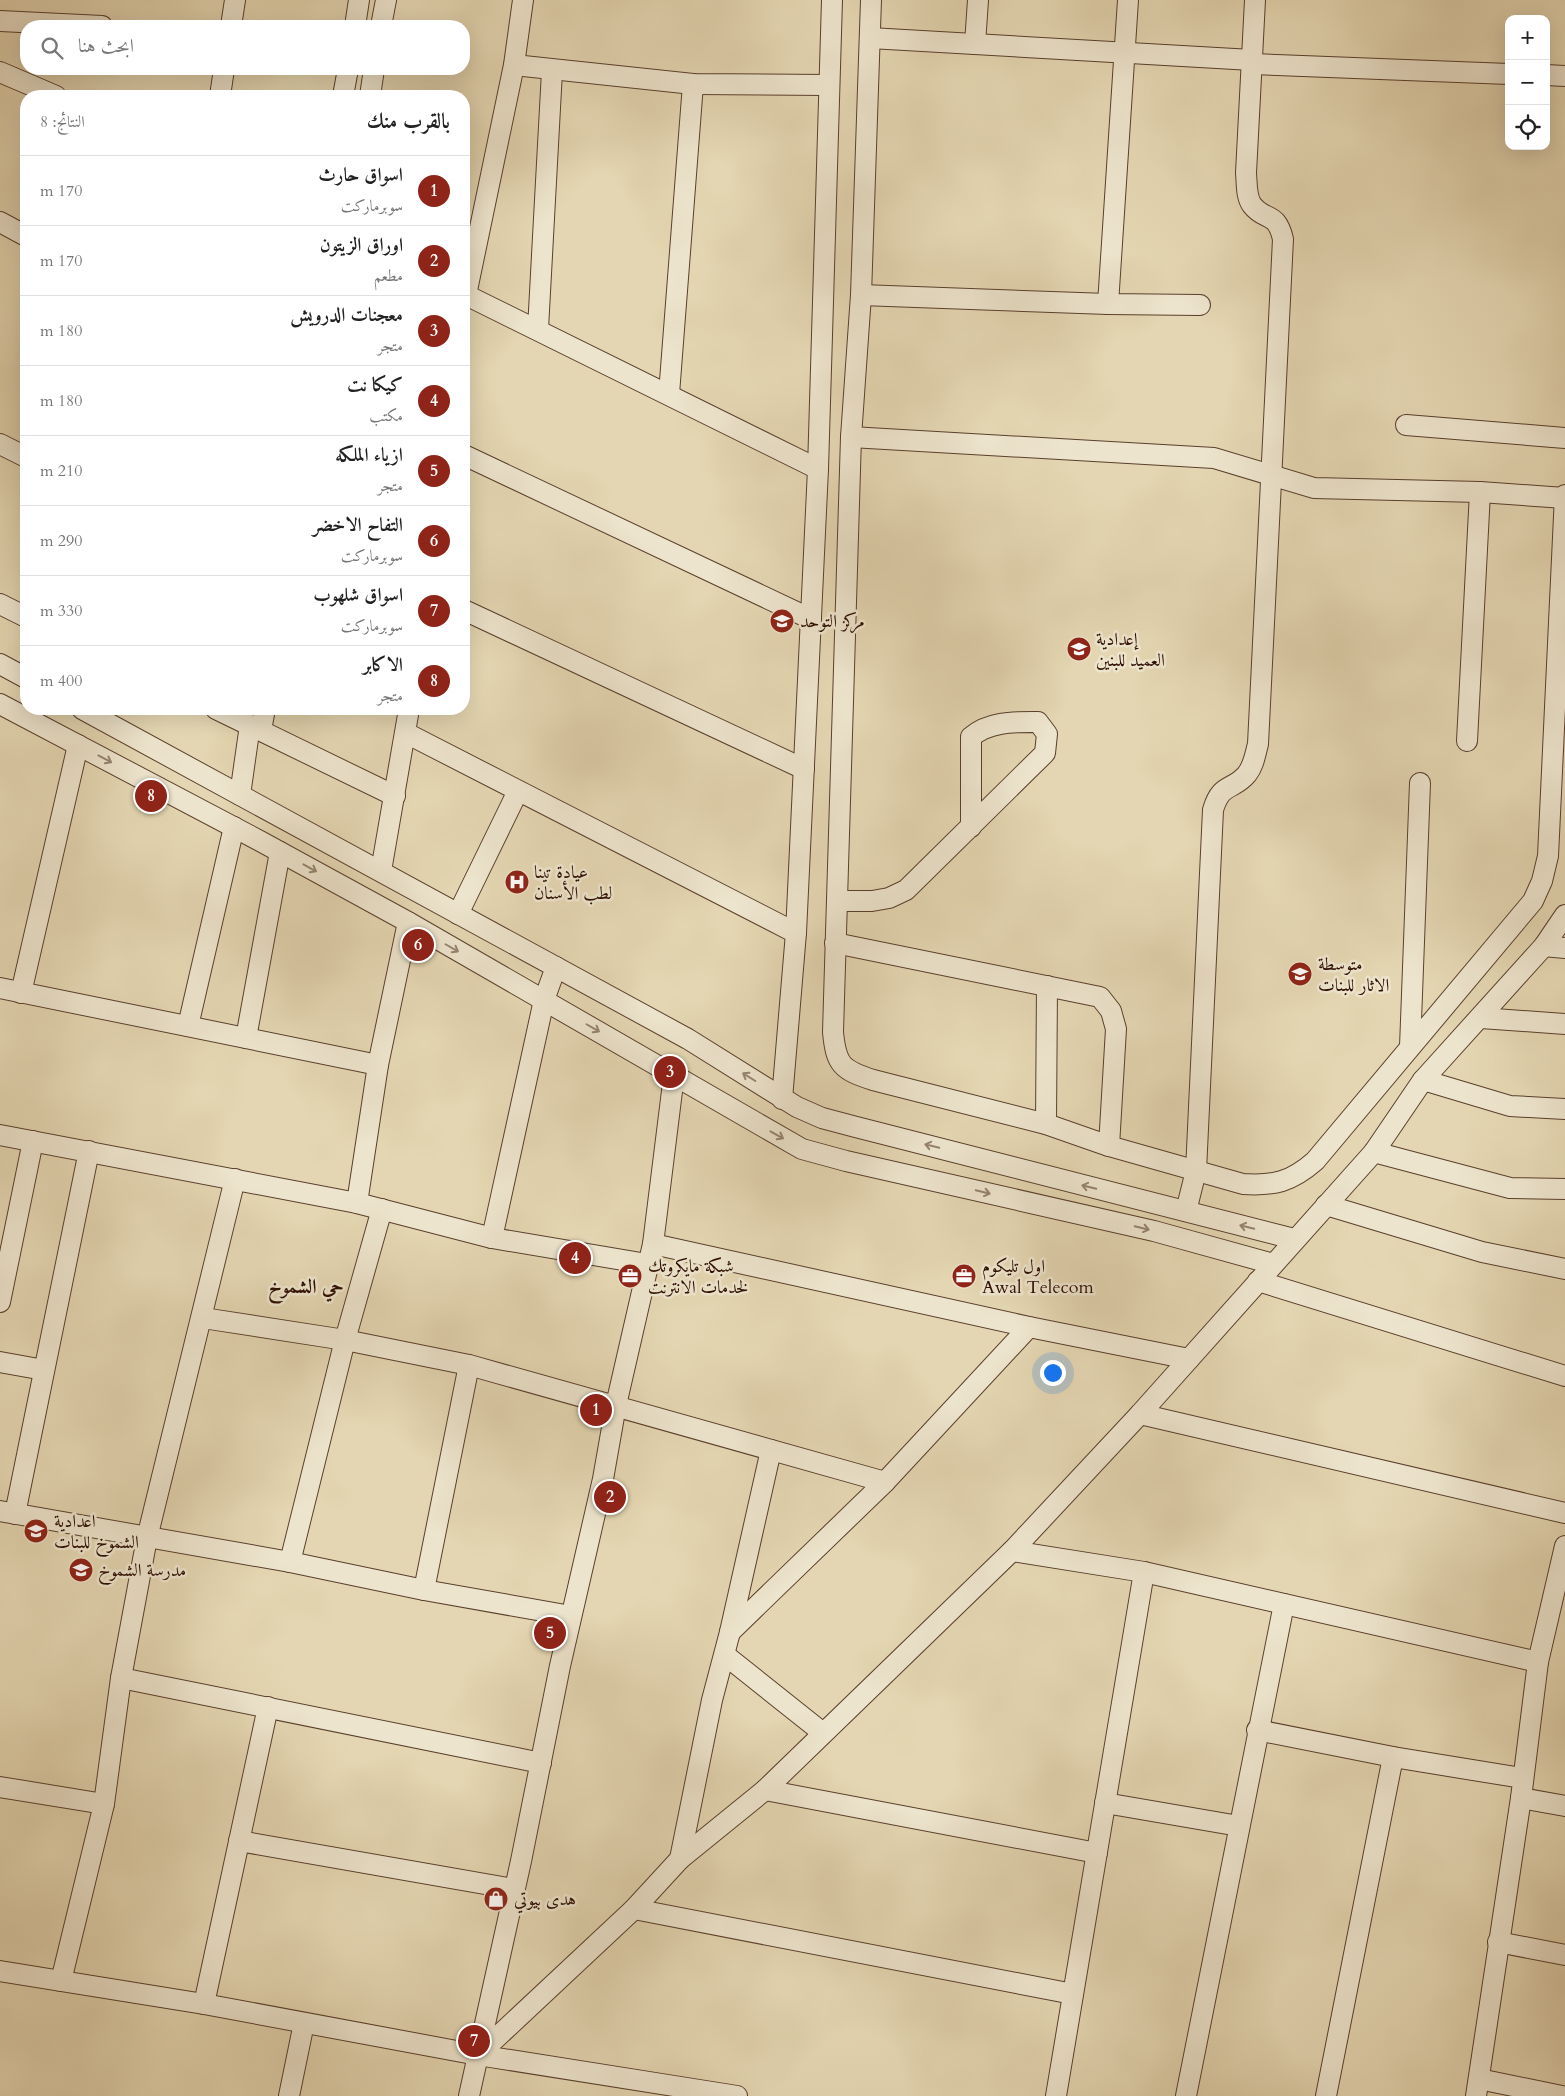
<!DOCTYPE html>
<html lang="ar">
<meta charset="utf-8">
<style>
body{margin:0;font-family:Cardo,Amiri,serif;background:#f6f6f6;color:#222;direction:rtl}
.controls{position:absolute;right:15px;top:15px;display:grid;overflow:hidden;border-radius:10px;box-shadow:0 5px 20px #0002}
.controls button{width:45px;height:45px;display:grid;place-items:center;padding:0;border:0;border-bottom:1px solid #e0e0e0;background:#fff;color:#222;font:25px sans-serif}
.you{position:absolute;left:1052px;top:1372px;width:18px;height:18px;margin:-12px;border:4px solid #fff;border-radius:50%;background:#1a73e8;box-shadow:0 0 0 8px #1a73e833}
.badge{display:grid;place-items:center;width:32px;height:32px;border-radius:50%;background:#8f2418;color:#fff;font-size:16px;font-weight:700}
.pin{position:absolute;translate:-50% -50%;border:2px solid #fff;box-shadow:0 1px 5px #0006}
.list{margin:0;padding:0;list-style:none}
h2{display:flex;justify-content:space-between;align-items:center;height:65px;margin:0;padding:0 20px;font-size:21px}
h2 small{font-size:16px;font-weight:400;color:#767676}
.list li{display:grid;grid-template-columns:32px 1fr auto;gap:15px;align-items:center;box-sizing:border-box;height:70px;padding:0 20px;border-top:1px solid #e0e0e0}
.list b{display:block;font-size:19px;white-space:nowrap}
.list p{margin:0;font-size:16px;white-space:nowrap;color:#767676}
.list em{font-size:16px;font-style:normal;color:#767676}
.icon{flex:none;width:28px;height:28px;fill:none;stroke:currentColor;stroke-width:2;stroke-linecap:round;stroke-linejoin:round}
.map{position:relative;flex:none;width:1565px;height:2096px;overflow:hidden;direction:ltr}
.search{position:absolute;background:#fff;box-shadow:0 5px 20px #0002;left:20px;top:20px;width:450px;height:55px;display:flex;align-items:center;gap:12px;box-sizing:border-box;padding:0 18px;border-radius:20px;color:#767676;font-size:19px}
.panel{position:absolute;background:#fff;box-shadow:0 5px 20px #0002;left:20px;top:90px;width:450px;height:625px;border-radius:20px;direction:rtl}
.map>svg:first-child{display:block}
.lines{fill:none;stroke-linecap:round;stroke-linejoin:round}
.minor-casing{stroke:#5a3f2c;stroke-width:22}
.minor{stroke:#ede4cd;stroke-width:20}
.oneway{stroke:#968371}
.labels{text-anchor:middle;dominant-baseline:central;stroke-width:5;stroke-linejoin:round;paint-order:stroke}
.poi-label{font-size:18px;fill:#2c0d00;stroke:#ede4cd;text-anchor:start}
.quarter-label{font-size:20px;font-weight:bold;fill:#2c0d00;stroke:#ede4cd}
</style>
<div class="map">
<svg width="1565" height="2096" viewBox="0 0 1565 2096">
<rect width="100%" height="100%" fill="#e4d6b2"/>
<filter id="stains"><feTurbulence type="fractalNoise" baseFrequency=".004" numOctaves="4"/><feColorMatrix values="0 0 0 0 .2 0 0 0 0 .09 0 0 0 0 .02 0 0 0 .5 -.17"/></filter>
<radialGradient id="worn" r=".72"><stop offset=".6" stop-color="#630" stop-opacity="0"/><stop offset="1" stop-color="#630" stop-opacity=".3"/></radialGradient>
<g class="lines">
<defs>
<g id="minor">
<path d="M871 0 861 295 851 437 833 1032C836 1065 842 1070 873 1080L1046 1124 1109 1146 1243 1184C1274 1186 1291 1182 1315 1161L1533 901 1542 881 1548 856 1565 495"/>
<path d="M0 21 102 26"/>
<path d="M231 26 235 0"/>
<path d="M355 26 359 0"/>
<path d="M381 26 386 0"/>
<path d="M870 38 1252 60"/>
<path d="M975 44 978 0"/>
<path d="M1252 64 1509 74"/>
<path d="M514 65 693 84 828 85"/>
<path d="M0 72 56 96"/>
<path d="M1546 75 1565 76"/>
<path d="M220 96 224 69"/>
<path d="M343 96 348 69"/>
<path d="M370 96 374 69"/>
<path d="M0 222 26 236"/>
<path d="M464 294 818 469"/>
<path d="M466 295 514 65 523 0"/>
<path d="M861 295 1108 304 1200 305"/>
<path d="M1108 304 1128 0"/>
<path d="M538 329 552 71"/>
<path d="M669 394 693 84"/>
<path d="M1406 425 1565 438"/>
<path d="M851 437 1214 458 1314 488 1480 492 1565 498"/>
<path d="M0 444 26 457"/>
<path d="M464 455 811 619"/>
<path d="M0 604 26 617"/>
<path d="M464 610 804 769"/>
<path d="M0 664 26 678"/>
<path d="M0 704 260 841 408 922 802 1149 846 1161 1154 1231 1273 1264"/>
<path d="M82 709 688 1039 797 1107 822 1118 856 1127 1294 1239"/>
<path d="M216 709 395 796"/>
<path d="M261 730 265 709"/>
<path d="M406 733 796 933"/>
<path d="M1467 741 1480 492"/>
<path d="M240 795 250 725"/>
<path d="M381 871 409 709"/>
<path d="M837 901H872L889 898 906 890 1045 753 1047 734 1038 722C1015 722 989 721 971 737V827"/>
<path d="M458 914 518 791"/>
<path d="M835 943 1100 997 1111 1011 1116 1029 1109 1146"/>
<path d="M1544 946 1565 948"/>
<path d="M0 988 378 1065"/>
<path d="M21 993 78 745"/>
<path d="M1481 1018 1565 1024"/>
<path d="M188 1026 234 827"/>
<path d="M246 1038 280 852"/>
<path d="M1410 1047 1420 783"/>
<path d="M1423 1080 1510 1106 1565 1109"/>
<path d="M782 1099 796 933 818 469 832 0"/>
<path d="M1046 1124 1047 986"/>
<path d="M0 1135 357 1203 492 1238 647 1264"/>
<path d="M1374 1152 1510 1188 1565 1189"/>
<path d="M357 1203 378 1065 408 922"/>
<path d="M1326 1205 1482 1252 1565 1269"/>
<path d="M1186 1211 1196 1171 1213 810C1221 782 1233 791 1247 774 1254 765 1255 755 1258 744L1283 239C1276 210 1265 222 1252 205 1246 197 1247 183 1246 173L1255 0"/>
<path d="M492 1238 544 1000 556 967"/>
<path d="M653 1244 1029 1327 1189 1359"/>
<path d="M1258 1281 1565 1376"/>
<path d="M0 1302 33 1141"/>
<path d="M203 1318 345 1340 469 1365 885 1482"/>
<path d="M0 1362 44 1370"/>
<path d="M1140 1414 1565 1513"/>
<path d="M0 1511 290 1562 424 1590 571 1616"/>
<path d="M15 1514 89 1151"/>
<path d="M1012 1551 1144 1572 1538 1662"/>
<path d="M290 1562 345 1340 382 1209"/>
<path d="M424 1590 469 1365"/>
<path d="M730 1632 885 1482 1029 1327"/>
<path d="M725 1655 823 1733"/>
<path d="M121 1678 541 1763"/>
<path d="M1257 1730 1393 1757 1522 1778"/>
<path d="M0 1787 104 1804"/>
<path d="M765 1790 1097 1853"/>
<path d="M1521 1798 1565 1806"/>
<path d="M1105 1803 1239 1826"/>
<path d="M239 1841 514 1889"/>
<path d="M680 1859 712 1700 730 1632 771 1450"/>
<path d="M634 1909 1073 1994"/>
<path d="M1498 1942 1565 1955"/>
<path d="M0 1971 204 2004 478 2055 737 2096"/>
<path d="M61 1981 104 1804 121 1678 147 1538 235 1179"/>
<path d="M204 2004 268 1707"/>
<path d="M478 2055 634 1909 680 1859 765 1790 1012 1551 1140 1414 1374 1152 1423 1080 1544 946 1565 915"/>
<path d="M1479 2079 1562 2096"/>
<path d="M289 2096 304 2023"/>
<path d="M469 2096 521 1861 560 1666 603 1479 616 1405 653 1244 674 1075"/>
<path d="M1056 2096 1144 1572"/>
<path d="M1186 2096 1284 1604"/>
<path d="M1326 2096 1393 1757"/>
<path d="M1476 2096 1521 1798 1538 1662 1565 1546"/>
</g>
</defs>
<!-- minor casing -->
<use href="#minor" class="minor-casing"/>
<!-- minor -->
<use href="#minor" class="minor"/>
</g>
<!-- one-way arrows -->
<defs><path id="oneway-shaft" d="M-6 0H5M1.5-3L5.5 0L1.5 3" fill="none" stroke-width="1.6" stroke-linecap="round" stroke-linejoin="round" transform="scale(1.25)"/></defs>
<g class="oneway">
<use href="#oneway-shaft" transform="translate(105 759) rotate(28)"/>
<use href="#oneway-shaft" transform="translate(310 868) rotate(29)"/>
<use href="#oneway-shaft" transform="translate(452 948) rotate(30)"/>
<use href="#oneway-shaft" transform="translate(593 1028) rotate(30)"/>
<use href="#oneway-shaft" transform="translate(749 1077) rotate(-148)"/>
<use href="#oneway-shaft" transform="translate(777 1135) rotate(29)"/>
<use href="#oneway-shaft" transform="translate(932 1146) rotate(-166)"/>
<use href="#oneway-shaft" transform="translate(1089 1187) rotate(-166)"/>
<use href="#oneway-shaft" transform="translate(983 1192) rotate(13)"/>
<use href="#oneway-shaft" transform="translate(1247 1227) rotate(-166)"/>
<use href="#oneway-shaft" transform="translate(1142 1228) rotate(13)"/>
</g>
<!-- icons -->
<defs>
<symbol id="school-disc" viewBox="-11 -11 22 22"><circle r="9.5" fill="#8f2418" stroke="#ede4cd"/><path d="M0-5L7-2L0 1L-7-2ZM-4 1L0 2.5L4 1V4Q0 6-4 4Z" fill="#fff"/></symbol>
<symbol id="hospital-disc" viewBox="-11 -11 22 22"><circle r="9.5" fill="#8f2418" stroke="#ede4cd"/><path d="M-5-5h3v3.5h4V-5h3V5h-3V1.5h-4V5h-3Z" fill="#fff"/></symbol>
<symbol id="office-disc" viewBox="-11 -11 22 22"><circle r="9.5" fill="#8f2418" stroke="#ede4cd"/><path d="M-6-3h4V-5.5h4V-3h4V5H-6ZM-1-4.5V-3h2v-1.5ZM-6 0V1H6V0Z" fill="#fff"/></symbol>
<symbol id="shop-disc" viewBox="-11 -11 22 22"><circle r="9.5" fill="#8f2418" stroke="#ede4cd"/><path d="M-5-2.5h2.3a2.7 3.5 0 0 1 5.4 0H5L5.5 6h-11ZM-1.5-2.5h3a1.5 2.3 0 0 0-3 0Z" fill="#fff"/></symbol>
</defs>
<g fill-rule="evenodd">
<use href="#school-disc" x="768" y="607" width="28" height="28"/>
<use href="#school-disc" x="1065" y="635" width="28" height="28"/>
<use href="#hospital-disc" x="503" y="868" width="28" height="28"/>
<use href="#school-disc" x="1286" y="960" width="28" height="28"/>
<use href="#office-disc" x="616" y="1262" width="28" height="28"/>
<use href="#office-disc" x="950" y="1262" width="28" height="28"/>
<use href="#school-disc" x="22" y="1517" width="28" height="28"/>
<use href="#school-disc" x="67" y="1556" width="28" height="28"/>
<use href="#shop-disc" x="482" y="1885" width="28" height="28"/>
</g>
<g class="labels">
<!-- poi labels -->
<g class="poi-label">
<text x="800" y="621">مركز التوحد</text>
<text x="1096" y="639">إعدادية<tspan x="1096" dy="21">العميد للبنين</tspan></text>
<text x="534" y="872">عيادة تينا<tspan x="534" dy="21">لطب الأسنان</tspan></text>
<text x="1318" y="964">متوسطة<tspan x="1318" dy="21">الاثار للبنات</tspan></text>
<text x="648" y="1266">شبكة مايكروتك<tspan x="648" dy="21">لخدمات الانترنت</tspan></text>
<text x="982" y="1266">اول تليكوم<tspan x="982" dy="21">Awal Telecom</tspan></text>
<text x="54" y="1521">اعدادية<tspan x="54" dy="21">الشموخ للبنات</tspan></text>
<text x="98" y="1570">مدرسة الشموخ</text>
<text x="514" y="1899">هدى بيوتي</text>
</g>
<!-- quarter labels -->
<g class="quarter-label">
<text x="306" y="1286">حي الشموخ</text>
</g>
</g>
<rect width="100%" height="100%" filter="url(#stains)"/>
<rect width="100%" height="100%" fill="url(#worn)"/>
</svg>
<div class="controls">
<button>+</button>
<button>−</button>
<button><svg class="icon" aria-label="locate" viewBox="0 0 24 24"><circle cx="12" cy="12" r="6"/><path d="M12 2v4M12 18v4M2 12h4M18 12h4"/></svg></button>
</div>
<div class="you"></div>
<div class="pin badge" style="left:596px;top:1410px">1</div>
<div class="pin badge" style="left:610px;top:1497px">2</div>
<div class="pin badge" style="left:670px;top:1072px">3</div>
<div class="pin badge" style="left:575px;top:1258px">4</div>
<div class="pin badge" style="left:550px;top:1633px">5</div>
<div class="pin badge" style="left:418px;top:945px">6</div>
<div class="pin badge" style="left:474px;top:2041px">7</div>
<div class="pin badge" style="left:151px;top:796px">8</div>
<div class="search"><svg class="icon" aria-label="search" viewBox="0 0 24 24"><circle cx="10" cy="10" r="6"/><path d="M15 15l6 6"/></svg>ابحث هنا</div>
<section class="panel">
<h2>بالقرب منك<small>النتائج: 8</small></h2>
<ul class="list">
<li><span class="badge">1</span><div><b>اسواق حارث</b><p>سوبرماركت</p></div><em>170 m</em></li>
<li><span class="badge">2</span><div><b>اوراق الزيتون</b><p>مطعم</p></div><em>170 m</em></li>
<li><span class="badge">3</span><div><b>معجنات الدرويش</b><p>متجر</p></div><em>180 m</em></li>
<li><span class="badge">4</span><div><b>كيكا نت</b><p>مكتب</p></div><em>180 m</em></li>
<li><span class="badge">5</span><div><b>ازياء الملكه</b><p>متجر</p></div><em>210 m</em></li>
<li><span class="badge">6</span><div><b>التفاح الاخضر</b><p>سوبرماركت</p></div><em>290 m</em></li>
<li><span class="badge">7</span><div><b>اسواق شلهوب</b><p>سوبرماركت</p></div><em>330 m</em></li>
<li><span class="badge">8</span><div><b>الاكابر</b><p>متجر</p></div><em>400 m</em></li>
</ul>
</section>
</div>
